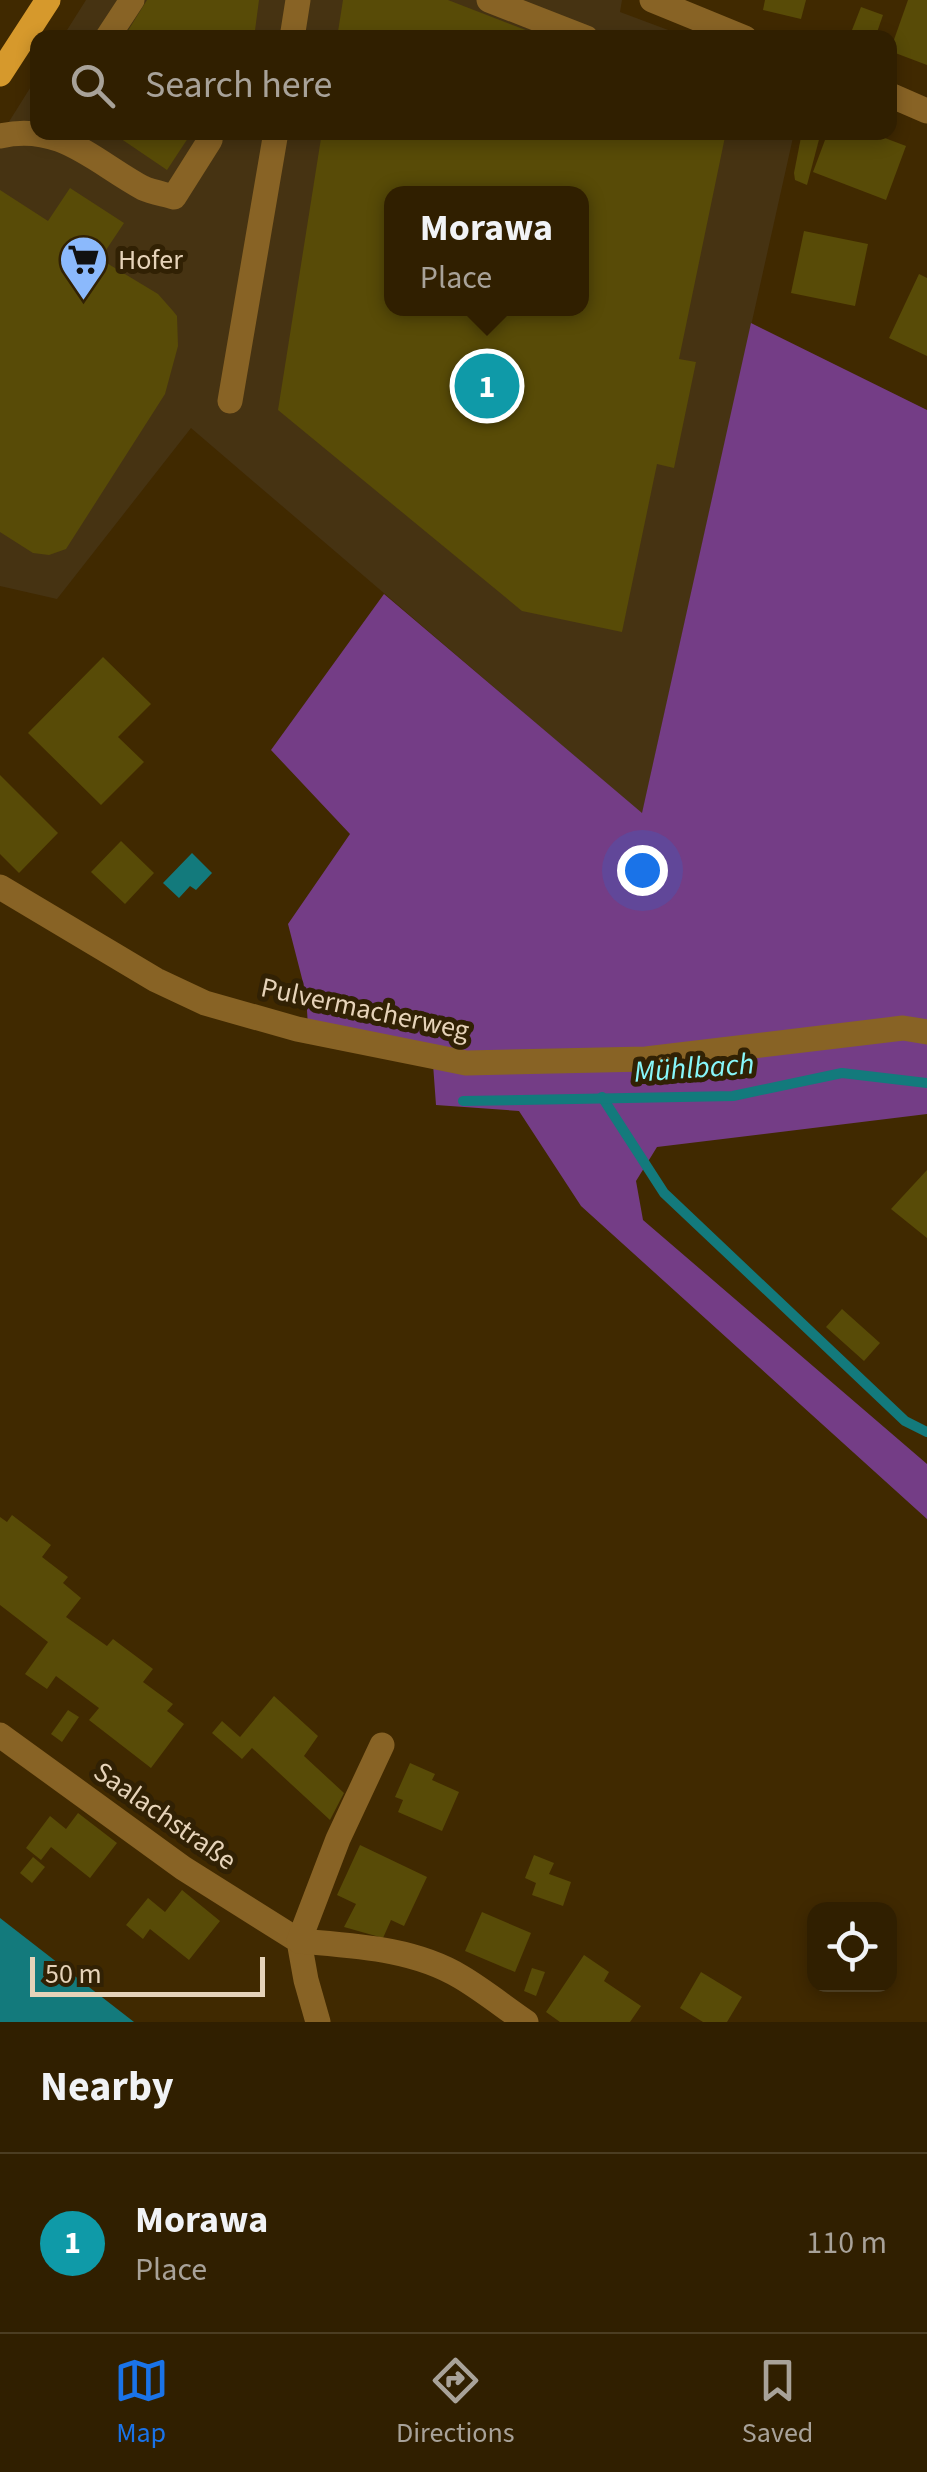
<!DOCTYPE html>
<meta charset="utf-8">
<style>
body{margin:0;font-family:"Source Sans 3",sans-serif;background:#38270a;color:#f1f3f6}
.controls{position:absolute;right:30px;bottom:30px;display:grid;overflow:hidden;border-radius:20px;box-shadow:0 5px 15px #0003}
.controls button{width:90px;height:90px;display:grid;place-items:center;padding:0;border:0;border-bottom:2px solid #4b3d22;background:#301f00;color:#f1f3f6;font:50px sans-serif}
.scale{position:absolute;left:30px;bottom:25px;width:235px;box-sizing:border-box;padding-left:10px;border:5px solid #e6d3b9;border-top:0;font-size:28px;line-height:35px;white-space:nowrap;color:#e6d3b9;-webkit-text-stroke:8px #312104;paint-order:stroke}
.you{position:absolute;left:642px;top:870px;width:35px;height:35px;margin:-25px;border:8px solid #fff;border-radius:50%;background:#1a73e8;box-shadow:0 0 0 15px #1a73e833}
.badge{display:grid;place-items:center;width:65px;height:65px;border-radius:50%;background:#1a73e8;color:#fff;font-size:32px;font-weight:700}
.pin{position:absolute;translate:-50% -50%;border:5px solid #fff;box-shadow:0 2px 10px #0006}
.popup{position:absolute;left:384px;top:186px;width:205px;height:130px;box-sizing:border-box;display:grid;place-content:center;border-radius:20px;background:#301f00;filter:drop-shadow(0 2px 8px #0005);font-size:32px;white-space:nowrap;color:#a8a299}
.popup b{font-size:38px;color:#f1f3f6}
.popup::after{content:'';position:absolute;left:50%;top:100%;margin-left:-20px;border:20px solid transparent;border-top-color:#301f00}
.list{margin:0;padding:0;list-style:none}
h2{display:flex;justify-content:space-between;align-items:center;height:130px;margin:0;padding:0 40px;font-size:42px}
h2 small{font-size:32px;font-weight:400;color:#a8a299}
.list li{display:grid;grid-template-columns:65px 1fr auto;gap:30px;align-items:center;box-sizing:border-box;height:180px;padding:0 40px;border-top:2px solid #4b3d22}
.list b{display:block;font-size:38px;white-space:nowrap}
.list p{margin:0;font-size:32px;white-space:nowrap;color:#a8a299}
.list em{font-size:32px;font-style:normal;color:#a8a299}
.icon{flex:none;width:55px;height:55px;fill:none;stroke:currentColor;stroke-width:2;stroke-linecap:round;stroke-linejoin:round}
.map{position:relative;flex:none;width:927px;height:2022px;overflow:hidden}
.search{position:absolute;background:#301f00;box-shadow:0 5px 15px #0003;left:30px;right:30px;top:30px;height:110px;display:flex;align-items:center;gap:25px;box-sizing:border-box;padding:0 35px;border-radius:20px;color:#a8a299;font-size:38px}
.sheet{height:310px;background:#301f00}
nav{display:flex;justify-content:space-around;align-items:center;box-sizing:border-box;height:140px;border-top:2px solid #4b3d22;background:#301f00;font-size:28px;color:#a8a299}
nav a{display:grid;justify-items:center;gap:5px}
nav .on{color:#1a73e8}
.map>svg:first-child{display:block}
.built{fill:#463312;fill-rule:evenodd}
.green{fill:#743d86}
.water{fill:#137a7c}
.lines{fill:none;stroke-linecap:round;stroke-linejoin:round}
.stream{stroke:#137a7c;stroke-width:10}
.building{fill:#584b07;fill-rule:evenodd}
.minor{stroke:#886325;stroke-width:25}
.major{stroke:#d6992c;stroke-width:25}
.labels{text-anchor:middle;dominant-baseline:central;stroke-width:10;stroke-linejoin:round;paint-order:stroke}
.poi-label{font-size:28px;fill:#e6d3b9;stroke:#312104;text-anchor:start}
.street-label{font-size:28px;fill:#e6d3b9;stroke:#312104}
.water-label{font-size:30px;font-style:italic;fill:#87f7fa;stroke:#312104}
</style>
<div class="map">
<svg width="927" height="2022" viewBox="0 0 927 2022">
<rect width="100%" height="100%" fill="#402900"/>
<!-- built -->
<g class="built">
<path d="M86 0H622L620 12 687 37 62 38Z"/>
<path d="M37 77 38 132 794 133 642 814 191 428 57 599 0 586V136ZM392 194H582V308H392Z"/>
</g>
<!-- green -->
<path class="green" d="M751 323 927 410V1114L657 1147 636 1181 643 1220 927 1464V1519L581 1206 519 1111 436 1105 433 1064 309 1043 306 994 288 924 350 834 271 750 384 594 642 813Z"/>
<!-- water -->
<g class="water">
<path d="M192 853 212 873 196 890 190 886 179 898 163 883Z"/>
<path d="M0 1918 134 2022H0Z"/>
</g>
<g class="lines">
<!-- stream -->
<g class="stream">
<path d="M602 1097 664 1193 905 1421 927 1432"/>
<path d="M463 1101 733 1096 842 1073 927 1083"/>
</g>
</g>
<!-- building -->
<g class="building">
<path d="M147 0H259L254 38H220L201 34V38H116L119 33 124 37Z"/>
<path d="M343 0H448L544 37 337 38Z"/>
<path d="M765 0H806L801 19 763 10Z"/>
<path d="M908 0H927V65L890 51Z"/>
<path d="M861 7 883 15 875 38 852 30Z"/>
<path d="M111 132H192L167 170Z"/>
<path d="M322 132H726L679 359 696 362 674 468 657 464 622 632 522 611 278 410ZM392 194H582V308H392Z"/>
<path d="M802 132H821L807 185 795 180 794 173Z"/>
<path d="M828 132H869L906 146 886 200 813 172Z"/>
<path d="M70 188 124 223 100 259 158 294 173 311 177 316 178 346 165 394 66 549 49 555 33 553 0 532V190L48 221Z"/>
<path d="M804 231 868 244 855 306 791 293Z"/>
<path d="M919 274 927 278V356L889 338Z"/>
<path d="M103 657 151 704 118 737 144 762 101 805 28 733Z"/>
<path d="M0 775 58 833 19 873 0 854Z"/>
<path d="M121 841 154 873 125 904 91 872Z"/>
<path d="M927 1170V1238L891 1209Z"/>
<path d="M842 1309 880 1343 864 1361 826 1327Z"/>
<path d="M12 1515 51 1545 42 1557 68 1577 63 1583 81 1598 66 1617 107 1646 113 1639 153 1669 143 1682 173 1704 167 1711 184 1724 151 1768 89 1720 99 1708 56 1676 47 1689 25 1674 48 1642 0 1605V1517L7 1522Z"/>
<path d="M274 1696 318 1736 304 1756 344 1793 330 1820 252 1748 242 1759 212 1733 222 1721 240 1737Z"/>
<path d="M68 1710 79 1717 62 1742 51 1734Z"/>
<path d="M410 1763 435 1774 432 1780 459 1792 442 1831 398 1812 403 1800 395 1797Z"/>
<path d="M78 1813 117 1843 90 1878 51 1847 41 1860 26 1848 50 1816 66 1829Z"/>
<path d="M360 1845 427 1877 404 1926 391 1920 383 1938 344 1927 356 1904 337 1895Z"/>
<path d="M534 1855 554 1863 549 1874 571 1882 563 1906 532 1895 536 1883 525 1878Z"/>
<path d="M33 1857 45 1867 32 1883 20 1873Z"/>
<path d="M182 1890 220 1921 189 1960 150 1929 143 1939 126 1925 148 1898 165 1912Z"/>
<path d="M482 1912 531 1933 515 1972 465 1951Z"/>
<path d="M584 1955 609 1972 604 1981 641 2006 630 2022H560L546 2012Z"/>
<path d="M532 1968 545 1972 536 1996 524 1991Z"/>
<path d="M701 1972 742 1997 727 2022H703L680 2008Z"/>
</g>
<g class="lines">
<!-- minor -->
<g class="minor">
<path d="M489 0 586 38"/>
<path d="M652 0 745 38"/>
<path d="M107 38 132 0"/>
<path d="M292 38 298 0"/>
<path d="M890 95 927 111"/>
<path d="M0 136C60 122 95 162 143 188 152 192 164 194 174 197L210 140 205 132"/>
<path d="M230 401 276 132"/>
<path d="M0 887 156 980 205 1003 297 1029 466 1063 646 1059 903 1028 927 1032"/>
<path d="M0 1735 183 1868 299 1941 306 1980 318 2022"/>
<path d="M382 1745 338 1839 299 1941C354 1946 413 1948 461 1977 483 1990 504 2007 526 2022"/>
</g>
<!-- major -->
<path class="major" d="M0 74 48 0"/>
</g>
<!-- icons -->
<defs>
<symbol id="supermarket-pin" viewBox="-11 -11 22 30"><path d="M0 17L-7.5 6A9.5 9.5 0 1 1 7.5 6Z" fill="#8bb9fc" stroke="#312104"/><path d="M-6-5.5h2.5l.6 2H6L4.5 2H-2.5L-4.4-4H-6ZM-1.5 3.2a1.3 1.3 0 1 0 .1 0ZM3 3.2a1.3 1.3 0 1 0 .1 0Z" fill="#111"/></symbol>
</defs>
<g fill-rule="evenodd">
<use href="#supermarket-pin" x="56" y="232" width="55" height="75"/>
</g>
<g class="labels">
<!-- poi labels -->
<g class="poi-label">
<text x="118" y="260">Hofer</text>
</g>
<!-- street labels -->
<g class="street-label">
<text transform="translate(365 1009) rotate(12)">Pulvermacherweg</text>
<text transform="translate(165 1816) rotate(35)">Saalachstraße</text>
</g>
<!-- water labels -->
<g class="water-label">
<text transform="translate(694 1068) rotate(-4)">Mühlbach</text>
</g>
</g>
</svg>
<div class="controls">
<button><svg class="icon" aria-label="locate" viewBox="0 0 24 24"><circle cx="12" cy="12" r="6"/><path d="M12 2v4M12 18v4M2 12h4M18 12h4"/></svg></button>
</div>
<div class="scale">50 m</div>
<div class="you"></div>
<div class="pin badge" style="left:487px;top:386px;background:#0f9aa8">1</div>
<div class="popup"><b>Morawa</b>Place</div>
<div class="search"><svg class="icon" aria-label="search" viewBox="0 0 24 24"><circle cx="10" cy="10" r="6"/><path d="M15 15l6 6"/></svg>Search here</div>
</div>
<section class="sheet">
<h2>Nearby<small></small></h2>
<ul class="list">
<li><span class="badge" style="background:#0f9aa8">1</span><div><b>Morawa</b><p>Place</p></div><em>110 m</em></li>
</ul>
</section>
<nav>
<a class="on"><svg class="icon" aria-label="map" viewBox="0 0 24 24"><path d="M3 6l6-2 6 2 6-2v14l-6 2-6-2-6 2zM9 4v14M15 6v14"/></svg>Map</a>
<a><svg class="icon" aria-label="directions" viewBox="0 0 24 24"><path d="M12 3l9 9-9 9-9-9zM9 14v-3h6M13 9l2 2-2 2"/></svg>Directions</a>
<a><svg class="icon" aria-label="saved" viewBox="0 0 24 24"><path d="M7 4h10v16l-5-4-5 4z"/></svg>Saved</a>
</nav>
